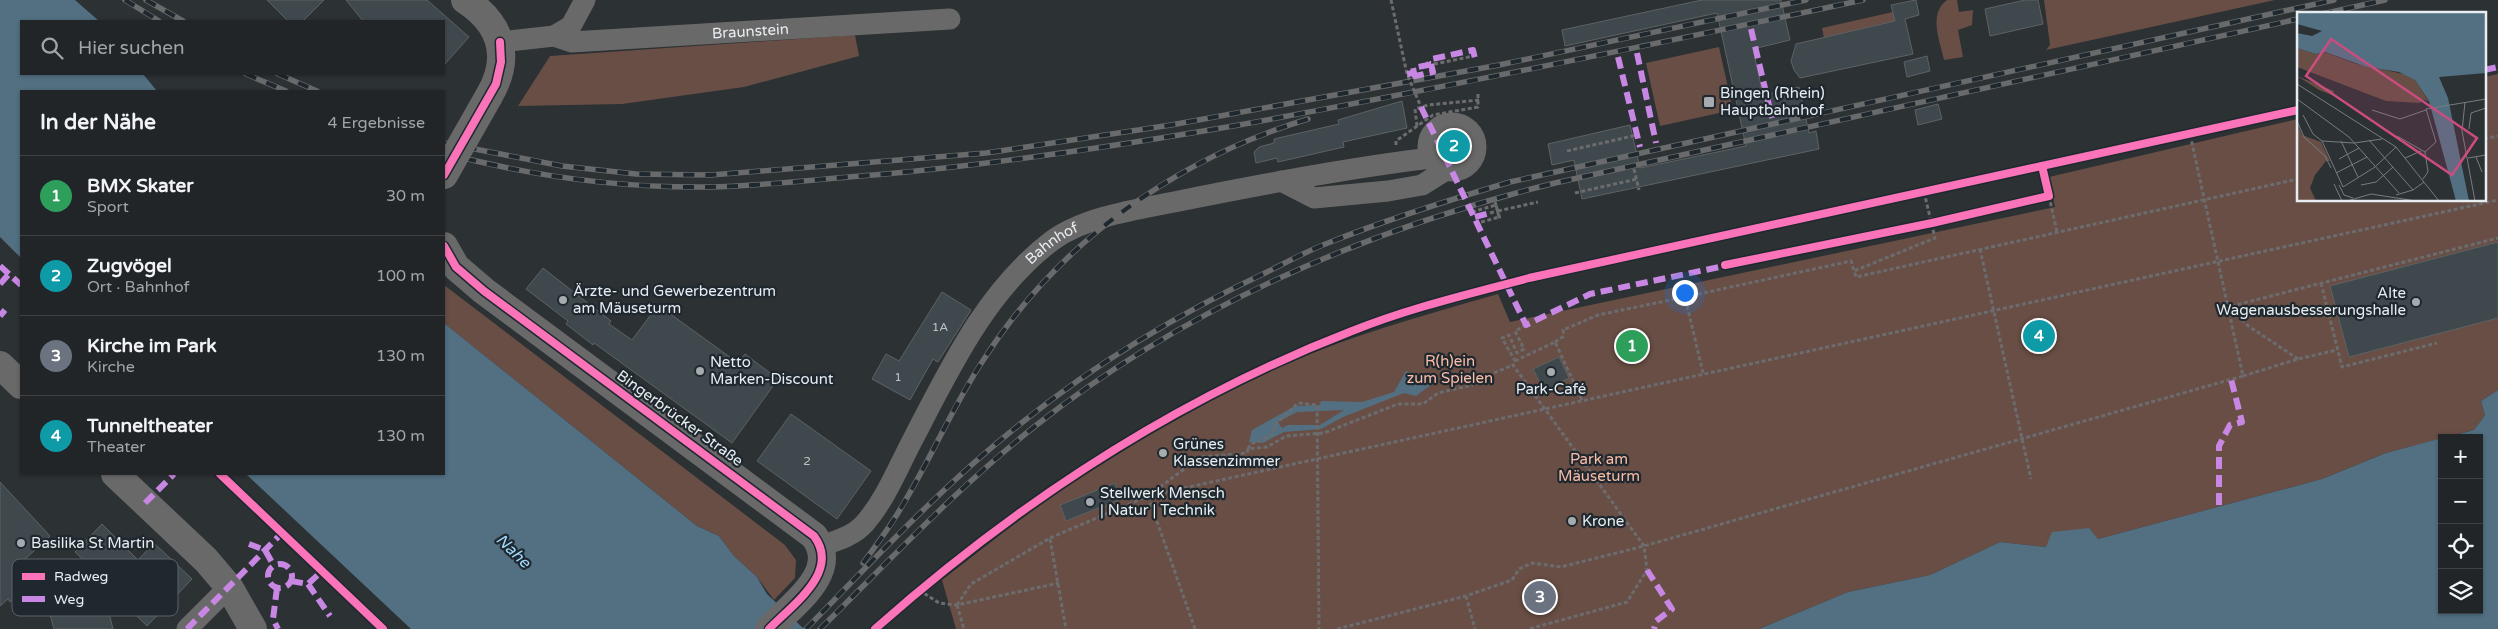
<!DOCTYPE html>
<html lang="de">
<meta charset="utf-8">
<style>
body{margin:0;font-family:"Varela Round",sans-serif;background:#292d2f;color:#f1f3f6}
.controls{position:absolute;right:15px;bottom:15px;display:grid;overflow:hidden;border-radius:0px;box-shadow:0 1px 4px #0004}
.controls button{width:45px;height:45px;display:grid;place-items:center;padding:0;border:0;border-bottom:1px solid #3e4244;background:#212527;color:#f1f3f6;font:25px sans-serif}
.you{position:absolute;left:1684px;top:292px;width:18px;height:18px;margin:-12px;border:4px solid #fff;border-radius:50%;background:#1a73e8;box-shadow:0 0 0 8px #1a73e833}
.badge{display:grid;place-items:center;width:32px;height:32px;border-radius:50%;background:#ea580c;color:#fff;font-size:16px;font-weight:700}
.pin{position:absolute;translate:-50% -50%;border:2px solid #fff;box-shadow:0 1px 5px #0006}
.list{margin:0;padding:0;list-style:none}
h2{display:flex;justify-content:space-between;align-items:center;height:65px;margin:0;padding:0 20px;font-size:21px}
h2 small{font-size:16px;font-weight:400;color:#a2a5a7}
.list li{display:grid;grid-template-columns:32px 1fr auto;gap:15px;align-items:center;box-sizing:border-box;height:80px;padding:0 20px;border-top:1px solid #3e4244}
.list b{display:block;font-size:19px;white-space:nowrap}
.list p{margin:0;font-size:16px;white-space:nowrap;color:#a2a5a7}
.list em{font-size:16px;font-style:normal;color:#a2a5a7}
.icon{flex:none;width:28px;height:28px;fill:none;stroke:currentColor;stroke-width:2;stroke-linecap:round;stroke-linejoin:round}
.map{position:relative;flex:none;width:2498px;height:629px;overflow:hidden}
.search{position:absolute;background:#212527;box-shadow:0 1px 4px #0004;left:20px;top:20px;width:425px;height:55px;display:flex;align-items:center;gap:12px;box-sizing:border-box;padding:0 18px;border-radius:0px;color:#a2a5a7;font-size:19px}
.panel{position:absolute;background:#212527;box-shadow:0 1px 4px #0004;left:20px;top:90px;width:425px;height:385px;border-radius:0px}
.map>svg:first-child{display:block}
.green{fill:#684e45}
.water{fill:#527082;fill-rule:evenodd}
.building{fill:#3f484d;stroke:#5e6264}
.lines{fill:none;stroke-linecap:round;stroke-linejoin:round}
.path{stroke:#6c6c6e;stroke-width:3;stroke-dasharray:4 2.5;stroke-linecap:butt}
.minor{stroke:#6a6969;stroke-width:21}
.major{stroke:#69696a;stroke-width:28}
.rail-casing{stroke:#686a6b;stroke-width:5.5}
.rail{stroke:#1f282e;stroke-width:4;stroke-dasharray:11;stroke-linecap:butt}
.path-bridge{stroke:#6c6c6e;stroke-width:3;stroke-dasharray:4 2.5;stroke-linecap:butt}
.major-bridge{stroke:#69696a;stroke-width:28}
.quiet{stroke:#c787e3;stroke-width:6;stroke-dasharray:12 6;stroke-linecap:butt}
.cycleway-casing{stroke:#1f282e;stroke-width:11}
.cycleway{stroke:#fb73b8;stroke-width:8}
.poi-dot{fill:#a6abaf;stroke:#1f282e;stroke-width:2}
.labels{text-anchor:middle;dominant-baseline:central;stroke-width:4.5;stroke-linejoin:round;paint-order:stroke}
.number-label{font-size:12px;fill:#bdc4c8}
.street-label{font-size:15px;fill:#e7edf1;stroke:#1f282e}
.poi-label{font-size:15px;fill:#e7edf1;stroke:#1f282e;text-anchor:start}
.park-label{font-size:15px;fill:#fbbda7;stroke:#1f282e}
.water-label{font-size:16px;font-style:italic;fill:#9ed9fd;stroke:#1f282e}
.inset-river{fill:none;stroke:#527082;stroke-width:2.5}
.inset-road{fill:none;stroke:#777c80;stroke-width:1}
.view{fill:#cb4d80;fill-opacity:0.15;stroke:#cb4d80;stroke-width:2.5}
.inset-edge{fill:none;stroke:#e7edf1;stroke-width:2.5}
.key{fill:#1f282e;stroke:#5b6368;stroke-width:1}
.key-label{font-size:14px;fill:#e7edf1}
</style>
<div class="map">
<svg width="2498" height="629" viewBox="0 0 2498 629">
<rect width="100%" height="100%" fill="#2c3134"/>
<!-- green -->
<g class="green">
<path d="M1947 0H1957L1959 12 1973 10 1972 25 1958 30 1963 57 1944 60C1940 41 1928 14 1947 0Z"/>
<path d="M2044 0H2275L2046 50 2050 45Z"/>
<path d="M1893 12 1895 21 1824 38 1822 28Z"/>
<path d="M855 35 859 56 744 87 622 104 518 106 550 56Z"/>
<path d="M1719 47 1733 110 1660 126 1646 63Z"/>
<path d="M2498 74V390L2481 401 2485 415 2474 430 2386 453 2322 479 2098 539 2088 528 2046 547 2000 542 1930 575 1848 592 1759 629H956L942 580C989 544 1037 505 1088 473 1144 437 1202 404 1262 375 1337 339 1418 317 1498 294L1510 322 2055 207 2049 177 2298 119V200H2484V77Z"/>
<path d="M444 285 785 545 796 560 795 578 774 600 757 577 734 556 719 536 697 526 444 323Z"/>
</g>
<!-- water -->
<g class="water">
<path d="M0 0H75L99 21H21V74H143L157 91H21V258L0 237Z"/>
<path d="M444 323 697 526 719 536 734 556 757 577 767 594 804 629H411L246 474H444Z"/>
<path d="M1406 371 1436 381 1416 396 1404 393 1343 417 1321 429 1284 432 1263 443 1249 442 1252 430 1295 406 1320 405 1321 401 1362 402 1394 392ZM1344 410 1320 425H1288L1282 428 1278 422 1297 412Z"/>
<path d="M2498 390V629H1759L1848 592 1930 575 2000 542 2046 547 2052 532 2089 528 2098 539 2322 479 2386 453 2442 438V610H2479V438H2444L2474 430 2485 415 2481 401Z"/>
</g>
<!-- building -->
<g class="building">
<path d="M267 0H324L303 21H288Z"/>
<path d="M346 0H427L469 37 444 65V21H363Z"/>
<path d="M1702 0H1781L1790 40 1753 49 1763 95 1799 87 1809 133 1816 131 1819 149 1582 199 1574 160 1552 165 1548 144 1630 125 1640 168 1746 146 1717 13 1565 46 1562 30Z"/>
<path d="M1916 0 1919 15 1905 19 1913 54 1800 78 1794 70 1791 61 1796 44 1895 21 1891 5Z"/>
<path d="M2025 0H2038L2043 24 1990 36 1985 9Z"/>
<path d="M1927 56 1930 71 1907 77 1904 62Z"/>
<path d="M1402 101 1407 128 1343 142 1344 147 1278 162 1277 158 1256 163 1254 152 1259 147 1274 143V139L1339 124 1338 120Z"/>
<path d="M1938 104 1942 119 1918 125 1915 110Z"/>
<path d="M2498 242V318L2349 357 2330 286Z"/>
<path d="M543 268 611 321 609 324 632 340 658 305 738 363 745 354 778 379 732 443 594 343 593 345 566 324 568 321 526 289Z"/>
<path d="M942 292 971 310 938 362 933 359 910 400 872 379 886 354 899 361Z"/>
<path d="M1559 357 1569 378 1544 391 1533 369Z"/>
<path d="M791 414 871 471 837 519 757 461Z"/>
<path d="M0 482 50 536 22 562 37 577 36 578 42 586 43 597 31 596 22 589 10 602 8 599 0 606Z"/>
<path d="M1115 483 1121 499 1066 521 1060 505Z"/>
<path d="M102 524 138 560 154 543 192 579 147 626 101 581 113 629H54L49 611 92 568 75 552Z"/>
</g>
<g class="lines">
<!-- path -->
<g class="path">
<path d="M1434 64 1474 56"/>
<path d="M1417 126 1415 109 1428 105 1479 100"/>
<path d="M2484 139 2498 136"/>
<path d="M1396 145V141L1433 115 1478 107V92"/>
<path d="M1567 151 1637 135"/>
<path d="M1634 169 1639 190"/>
<path d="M1924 192 1935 238 1854 271 1856 277 2298 179"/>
<path d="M1575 193 1637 179"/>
<path d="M2049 196 2057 232"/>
<path d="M1495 202 1500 219"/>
<path d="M1498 211 1538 202"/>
<path d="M1490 213 1498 211"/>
<path d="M1980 249 2031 479"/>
<path d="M2321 283 2342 367 2437 343"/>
<path d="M1526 325 1515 331 1524 349 1517 353 1509 335 1502 338 1515 361 1513 365 1644 546 1647 570 1627 602 1529 629"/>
<path d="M1555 342 1564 336 1563 330 1598 315 1685 297"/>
<path d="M2298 359 2247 325 2228 307 2498 238"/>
<path d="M1515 361 1555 342 1582 400"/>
<path d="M1703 373 1685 297 1851 261 1854 271"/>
<path d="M2243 376 2298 359 2337 350"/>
<path d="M1248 449 1251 444 1272 435 1276 424 1298 403 1317 405 1319 629"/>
<path d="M1050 539 1066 629"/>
<path d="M919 590 939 603 957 605 1059 583"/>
<path d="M1466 596 1475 629"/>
<path d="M957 605 971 584 1050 538 1148 496 2498 200"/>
<path d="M957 605 964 629"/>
<path d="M1195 629 1148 496 1200 457 1247 453 1248 449 1267 447 1286 436 1324 433 1398 404H1423L1438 393 1472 385 1477 380 1513 365"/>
<path d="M1337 629 1466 596 1512 580 1519 569 1532 563 1561 567 1644 546 2243 376 2190 134"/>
</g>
<!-- minor -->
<g class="minor">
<path d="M554 36 571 26 585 0"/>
<path id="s1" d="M500 42 554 36 572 42 950 19"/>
<circle cx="1452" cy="147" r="24"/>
<path d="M1281 181 1314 198 1388 191 1422 185 1446 170"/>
<path id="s2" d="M821 546C836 541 854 536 865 523 885 500 898 468 912 441 949 370 986 290 1053 240 1086 216 1140 209 1179 201 1263 184 1347 168 1431 158"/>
<path d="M187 629 229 587"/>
</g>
<!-- major -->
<g class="major">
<path d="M465 0C502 24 512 57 489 96"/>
<path d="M444 246 456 267 484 291 814 536C841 572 792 605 769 629"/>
<path d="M0 365 21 385"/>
<path d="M115 474 206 560 229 587 253 629"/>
</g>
<defs>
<g id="rail">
<path d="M125 0 159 21"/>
<path d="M146 0 183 21"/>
<path d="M2322 14 2385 0"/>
<path d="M246 74 286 91"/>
<path d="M278 74 317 91"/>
<path d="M444 143 562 166 636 174 711 175 986 153 1171 125 1499 65 1806 0"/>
<path d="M444 153C530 176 619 188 708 187 763 186 819 179 874 175 998 164 1117 146 1239 125 1448 87 1656 44 1863 0"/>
<path d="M863 563C878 543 893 523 905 501 933 454 954 404 984 359 1059 242 1176 159 1308 119"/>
<path d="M806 629C876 557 945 483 1024 421 1099 361 1180 313 1267 272 1287 262 1307 251 1328 243 1388 219 1449 200 1510 182L2334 0"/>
<path d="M820 629C890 560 957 488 1034 427 1186 307 1368 229 1555 183L2298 19"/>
</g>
</defs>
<!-- rail casing -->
<use href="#rail" class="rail-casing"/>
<!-- rail -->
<use href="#rail" class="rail"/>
<!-- path-bridge -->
<g class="path-bridge">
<path d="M1391 0 1407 74 1421 107"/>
<path d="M1472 212 1496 205 1499 217 1478 223"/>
</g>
<!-- major-bridge -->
<path class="major-bridge" d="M444 175 489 96"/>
<!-- quiet -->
<g class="quiet">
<path d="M1751 29 1772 118"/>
<path d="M1637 53 1656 143"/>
<path d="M1618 57 1640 147"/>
<path d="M2484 70 2498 67"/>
<path d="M1414 73 1415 76 1433 72 1431 64H1434"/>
<path d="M1407 74 1414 73 1413 68 1428 65 1432 59 1473 50 1476 63"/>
<path d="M1421 107 1526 325 1590 294 1729 265"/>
<path d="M1475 217 1490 213"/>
<path d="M0 266 21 285"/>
<path d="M0 284 9 274"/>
<path d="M0 316 5 310"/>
<path d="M145 503 174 474"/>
<path d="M2219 505V446L2230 425 2242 422 2231 379"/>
<path d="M249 544 265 550 274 566"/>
<circle cx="280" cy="576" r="12"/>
<path d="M1647 570 1672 609 1656 621 1654 629"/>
<path d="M291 581 308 584 322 571"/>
<path d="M308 584 330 616"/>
<path d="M277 588 273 619 278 629"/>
<path d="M187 629 282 533"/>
</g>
<defs>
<g id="cycleway">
<path d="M444 175 496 84 501 62 500 42"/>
<path d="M444 246 456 267 484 291 814 536C841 572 792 605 769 629"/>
<path d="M1725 265 1932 223 2049 196 2042 166"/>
<path d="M220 474 383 629"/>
<path d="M875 629C1016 504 1176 399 1352 331 1409 308 1469 294 1529 278L2298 110"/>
</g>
</defs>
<!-- cycleway casing -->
<use href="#cycleway" class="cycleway-casing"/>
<!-- cycleway -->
<use href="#cycleway" class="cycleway"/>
</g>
<!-- markers -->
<g class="poi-dot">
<rect x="1703" y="96" width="12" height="12" rx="2.5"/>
<circle cx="563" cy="300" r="5"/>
<circle cx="2416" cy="302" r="5"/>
<circle cx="700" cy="371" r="5"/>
<circle cx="1551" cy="372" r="5"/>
<circle cx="1163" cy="453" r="5"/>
<circle cx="1090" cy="502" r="5"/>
<circle cx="1572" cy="521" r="5"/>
<circle cx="21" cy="543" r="5"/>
</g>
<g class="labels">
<!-- number labels -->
<g class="number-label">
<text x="940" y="327">1A</text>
<text x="898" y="377">1</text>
<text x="807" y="461">2</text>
</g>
<!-- street labels -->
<g class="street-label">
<text stroke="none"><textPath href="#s1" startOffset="252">Braunstein</textPath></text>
<text stroke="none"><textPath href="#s2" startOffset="390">Bahnhof</textPath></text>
<text transform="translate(680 418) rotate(36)">Bingerbrücker Straße</text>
</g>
<!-- poi labels -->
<g class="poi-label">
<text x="1720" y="93">Bingen (Rhein)<tspan x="1720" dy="17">Hauptbahnhof</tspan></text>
<text x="573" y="291">Ärzte- und Gewerbezentrum<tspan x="573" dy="17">am Mäuseturm</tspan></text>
<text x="2406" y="293" text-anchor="end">Alte<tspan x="2406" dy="17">Wagenausbesserungshalle</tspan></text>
<text x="710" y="362">Netto<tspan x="710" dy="17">Marken-Discount</tspan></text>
<text x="1551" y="389" text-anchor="middle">Park-Café</text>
<text x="1173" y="444">Grünes<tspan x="1173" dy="17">Klassenzimmer</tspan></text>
<text x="1100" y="493">Stellwerk Mensch<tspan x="1100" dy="17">| Natur | Technik</tspan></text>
<text x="1582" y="521">Krone</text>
<text x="31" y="543">Basilika St Martin</text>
</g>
<!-- park labels -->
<g class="park-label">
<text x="1450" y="361">R(h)ein<tspan x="1450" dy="17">zum Spielen</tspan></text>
<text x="1599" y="459">Park am<tspan x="1599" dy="17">Mäuseturm</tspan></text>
</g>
<!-- water labels -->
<g class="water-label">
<text transform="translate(513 551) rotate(44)">Nahe</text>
</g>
</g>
<!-- overview -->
<g transform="translate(2297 12)">
<rect width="189" height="189" fill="#2c3134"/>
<path d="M0 36 19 42 27 40 60 52 111 63 118 68 132 90 125 87 123 91 89 89 0 55ZM0 64 10 68 37 79 35 83 22 78ZM0 111 5 123 24 130 33 149H29L18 163 13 176 19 189H0Z" fill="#684e45"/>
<path d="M0 0H189V61L142 65 151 86 172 189H159L132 89 118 68 102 60 70 55 28 40 19 42 0 36V21L15 24 25 19 0 12Z" fill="#527082"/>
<path class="inset-river" d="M121 0 189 10M177 57 189 46M174 59 189 40"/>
<path class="inset-road" d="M0 72 99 135 142 189M0 87 52 125 102 181M168 90 165 119 178 189M75 98 103 107 129 98M6 103 16 122 25 129 57 131 85 127M0 109 7 125 28 144 34 156M172 117 174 101 189 96M100 124 128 140M72 128 116 178M25 129 46 175 78 155 99 135M44 129 61 165M179 145 185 160M108 146 124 139M171 146 189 143M42 147 62 136M39 161 70 145M126 167 131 160 128 140 139 130 129 97 189 87M37 172 45 189M42 173 47 183 56 186M64 173 79 170 96 155M99 183 116 178 127 170M50 189 74 182 119 189"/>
<path class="view" d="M34 27 180 126 155 163 9 64Z"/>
<rect width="189" height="189" class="inset-edge"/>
</g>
<!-- legend -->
<rect x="12" y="559" width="166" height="57" rx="8" class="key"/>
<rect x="22" y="573" width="23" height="7" fill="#fb73b8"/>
<rect x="22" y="596" width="23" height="6" fill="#c787e3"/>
<g class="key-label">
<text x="54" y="581">Radweg</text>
<text x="54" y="604">Weg</text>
</g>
</svg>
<div class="controls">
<button>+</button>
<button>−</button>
<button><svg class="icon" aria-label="locate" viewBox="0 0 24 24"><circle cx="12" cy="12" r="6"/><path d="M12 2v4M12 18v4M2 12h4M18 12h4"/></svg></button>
<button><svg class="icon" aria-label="layers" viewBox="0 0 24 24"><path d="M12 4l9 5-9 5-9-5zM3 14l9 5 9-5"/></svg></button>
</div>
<div class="you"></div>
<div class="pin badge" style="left:1632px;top:346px;background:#2e9e5b">1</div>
<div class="pin badge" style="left:1454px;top:146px;background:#0f9aa8">2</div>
<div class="pin badge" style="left:1540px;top:597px;background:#6b7280">3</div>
<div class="pin badge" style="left:2039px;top:336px;background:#0f9aa8">4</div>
<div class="search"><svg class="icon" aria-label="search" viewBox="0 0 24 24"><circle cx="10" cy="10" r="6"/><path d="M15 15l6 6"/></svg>Hier suchen</div>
<section class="panel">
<h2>In der Nähe<small>4 Ergebnisse</small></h2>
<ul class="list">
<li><span class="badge" style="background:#2e9e5b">1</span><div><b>BMX Skater</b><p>Sport</p></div><em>30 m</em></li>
<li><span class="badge" style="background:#0f9aa8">2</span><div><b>Zugvögel</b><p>Ort · Bahnhof</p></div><em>100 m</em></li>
<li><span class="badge" style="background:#6b7280">3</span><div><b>Kirche im Park</b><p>Kirche</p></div><em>130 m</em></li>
<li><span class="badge" style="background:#0f9aa8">4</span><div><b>Tunneltheater</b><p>Theater</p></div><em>130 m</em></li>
</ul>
</section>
</div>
